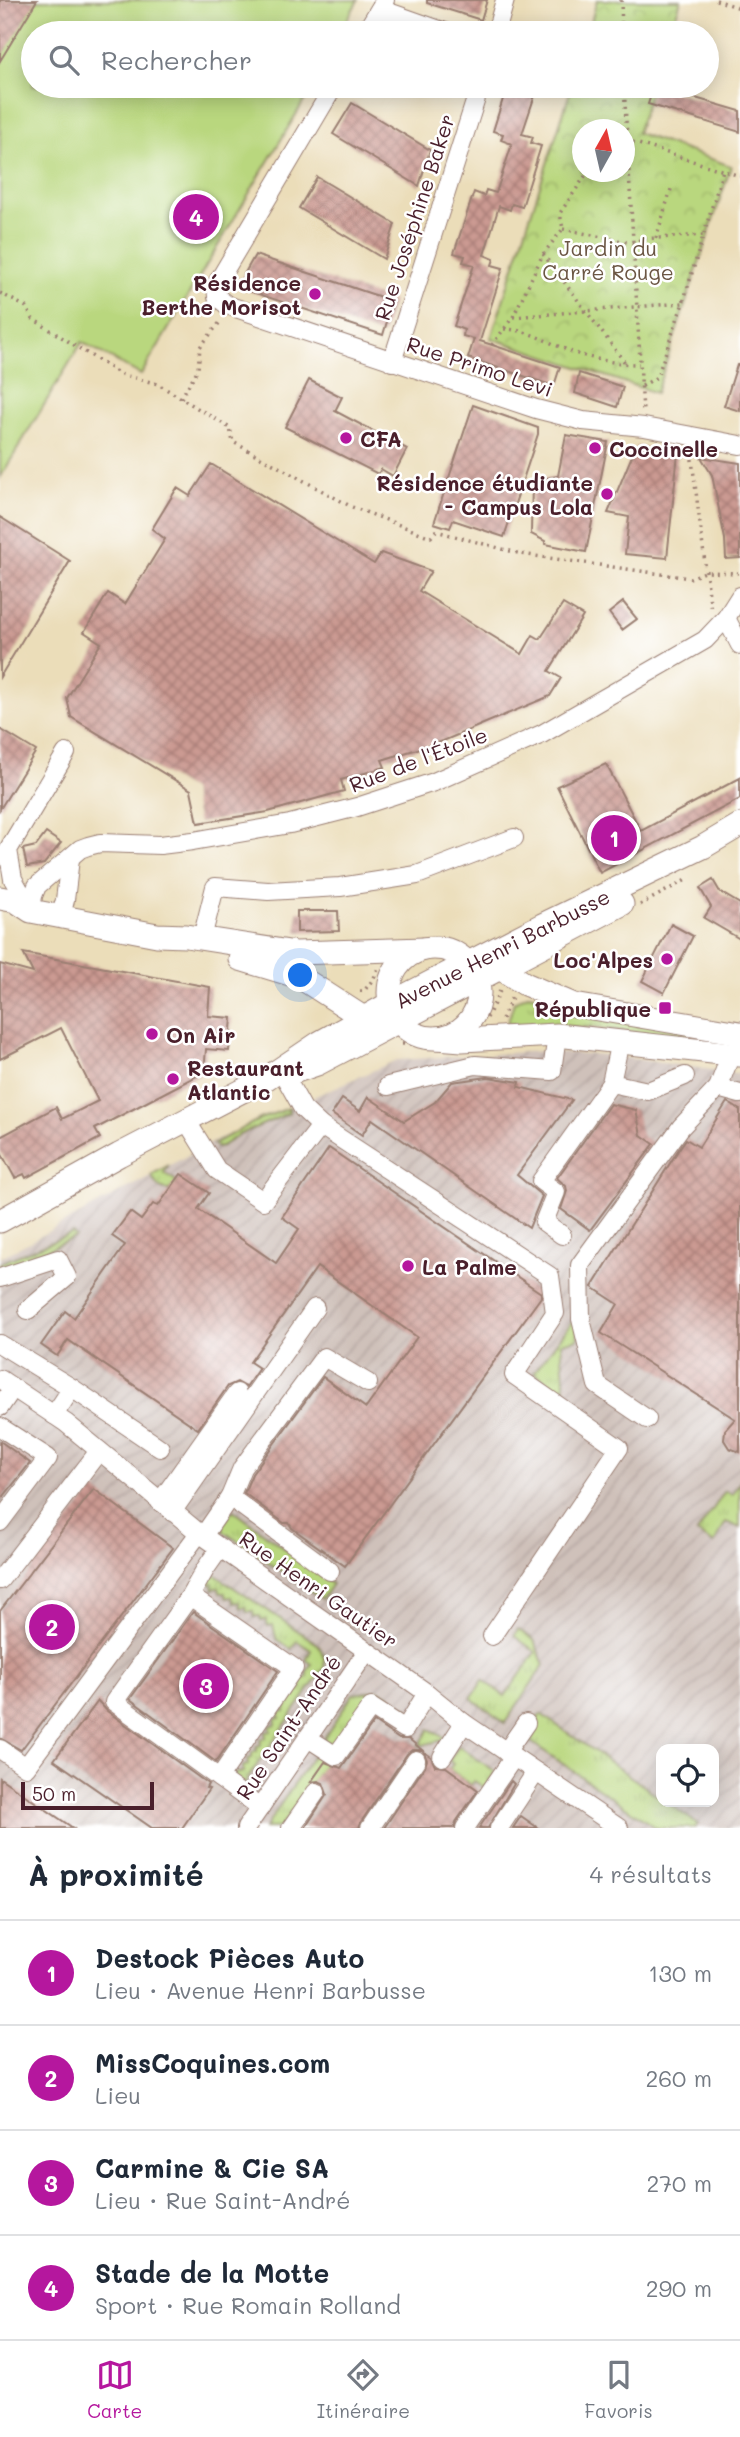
<!DOCTYPE html>
<html lang="fr">
<meta charset="utf-8">
<style>
body{margin:0;font-family:Mali,sans-serif;background:#f6f6f7;color:#1f2937}
.controls{position:absolute;right:21px;bottom:21px;display:grid;overflow:hidden;border-radius:14px;box-shadow:0 4px 18px #0003}
.controls button{width:63px;height:63px;display:grid;place-items:center;padding:0;border:0;border-bottom:2px solid #e0e1e3;background:#fff;color:#1f2937;font:35px sans-serif}
.compass{position:absolute;left:572px;top:119px;width:63px;height:63px;border-radius:50%;background:#fff;box-shadow:0 4px 18px #0003;rotate:8deg}
.scale{position:absolute;left:21px;bottom:18px;width:133px;box-sizing:border-box;padding-left:7px;border:4px solid #4a1f2b;border-top:0;font-size:19px;line-height:24px;white-space:nowrap;color:#4a1f2b;-webkit-text-stroke:5px #fff;paint-order:stroke}
.you{position:absolute;left:301px;top:976px;width:24px;height:24px;margin:-18px;border:5px solid #fff;border-radius:50%;background:#1a73e8;box-shadow:0 0 0 10px #1a73e833}
.badge{display:grid;place-items:center;width:46px;height:46px;border-radius:50%;background:#b5179e;color:#fff;font-size:23px;font-weight:700}
.pin{position:absolute;translate:-50% -50%;border:4px solid #fff;box-shadow:0 2px 7px #0006}
.list{margin:0;padding:0;list-style:none}
h2{display:flex;justify-content:space-between;align-items:center;height:91px;margin:0;padding:0 28px;font-size:30px}
h2 small{font-size:23px;font-weight:400;color:#747a83}
.list li{display:grid;grid-template-columns:46px 1fr auto;gap:21px;align-items:center;box-sizing:border-box;height:105px;padding:0 28px;border-top:2px solid #e0e1e3}
.list b{display:block;font-size:26px;white-space:nowrap}
.list p{margin:0;font-size:23px;white-space:nowrap;color:#747a83}
.list em{font-size:23px;font-style:normal;color:#747a83}
.icon{flex:none;width:38px;height:38px;fill:none;stroke:currentColor;stroke-width:2;stroke-linecap:round;stroke-linejoin:round}
.map{position:relative;flex:none;width:740px;height:1828px;overflow:hidden}
.search{position:absolute;background:#fff;box-shadow:0 4px 18px #0003;left:21px;right:21px;top:21px;height:77px;display:flex;align-items:center;gap:18px;box-sizing:border-box;padding:0 24px;border-radius:38px;color:#747a83;font-size:26px}
.sheet{height:511px;background:#fff}
nav{display:flex;justify-content:space-around;align-items:center;box-sizing:border-box;height:98px;border-top:2px solid #e0e1e3;background:#fff;font-size:19px;color:#747a83}
nav a{display:grid;justify-items:center;gap:4px}
nav .on{color:#b5179e}
.map>svg:first-child{display:block}
.industrial{fill:url(#industrial-furrows);fill-rule:evenodd}
.grass{fill:url(#grass-tufts);stroke:#827b54;stroke-width:2}
.park{fill:url(#park-crowns);stroke:#827b54;stroke-width:2;fill-rule:evenodd}
.pitch{fill:#b9d77e;stroke:#827b54;stroke-width:2}
.building{fill:url(#building-cross-hatch)}
.lines{fill:none;stroke-linecap:round;stroke-linejoin:round}
.minor-casing{stroke:#9a7e72;stroke-width:20}
.major-casing{stroke:#9a7e72;stroke-width:25}
.path{stroke:#9a7e72;stroke-width:3.5;stroke-dasharray:2 5;stroke-linecap:butt}
.minor{stroke:#fff;stroke-width:18}
.major{stroke:#fff;stroke-width:23}
.poi-dot{fill:#b5179e;stroke:#fff;stroke-width:2.5}
.labels{text-anchor:middle;dominant-baseline:central;stroke-width:5;stroke-linejoin:round;paint-order:stroke}
.street-label{font-size:21px;fill:#4a1f2b;stroke:#fff}
.park-label{font-size:21px;fill:#6b5644;stroke:#fff}
.poi-label{font-size:21px;font-weight:bold;fill:#4a1f2b;stroke:#fff;text-anchor:start}
</style>
<div class="map">
<svg width="740" height="1828" viewBox="0 0 740 1828">
<defs>
<pattern id="industrial-furrows" width="10" height="10" patternUnits="userSpaceOnUse" patternTransform="scale(1.75)"><rect width="10" height="10" fill="#cfc1ba"/><path d="M-1 1l2-2M0 10L10 0M9 11l2-2" fill="none" stroke="#b3a5a0"/></pattern>
<pattern id="grass-tufts" width="24" height="20" patternUnits="userSpaceOnUse" patternTransform="scale(1.75)"><rect width="24" height="20" fill="#b9d77e"/><path d="M3 7l-1-3M5 7V3M7 7l1-3M15 17l-1-3M17 17v-4M19 17l1-3" fill="none" stroke="#a1b86d"/></pattern>
<pattern id="park-crowns" width="20" height="18" patternUnits="userSpaceOnUse" patternTransform="scale(1.75)"><rect width="20" height="18" fill="#b9d77e"/><path d="M2 6a3 3 0 1 1 6 0M12 15a3 3 0 1 1 6 0" fill="none" stroke="#a1b86d"/></pattern>
<pattern id="building-cross-hatch" width="8" height="8" patternUnits="userSpaceOnUse" patternTransform="scale(1.75)"><rect width="8" height="8" fill="#cb9a92"/><path d="M0 0l8 8M0 8l8-8" fill="none" stroke="#a77d77"/></pattern>
</defs>
<rect width="100%" height="100%" fill="#fff"/>
<filter id="ink" filterUnits="userSpaceOnUse"><feTurbulence type="fractalNoise" baseFrequency=".0143" numOctaves="2"/><feDisplacementMap in="SourceGraphic" scale="14" xChannelSelector="R" yChannelSelector="G"/><feConvolveMatrix kernelMatrix="1 2 1 2 8 2 1 2 1" color-interpolation-filters="sRGB"/></filter>
<filter id="wash" filterUnits="userSpaceOnUse"><feTurbulence type="fractalNoise" baseFrequency=".00686" numOctaves="4" result="noise"/><feDisplacementMap in="SourceGraphic" scale="28" xChannelSelector="R" yChannelSelector="G"/><feGaussianBlur stdDeviation="1.57" result="paint"/><feColorMatrix in="noise" values="0 0 0 0 0 0 0 0 0 0 0 0 0 0 0 0 0 1.4 0 .05"/><feComposite in="paint" operator="in"/></filter>
<g filter="url(#wash)">
<rect width="100%" height="100%" fill="#ebddb9"/>
<!-- industrial -->
<path class="industrial" d="M542 1051 607 1055 740 1074V1828H0V1258L216 1140 397 1060ZM661 1749H714V1802H661Z"/>
<!-- grass -->
<g class="grass">
<path d="M529 994 740 1040V1046L591 1027 506 1028 514 1002Z"/>
<path d="M289 1108V1113L239 1135 222 1146 216 1147 213 1144 260 1119Z"/>
<path d="M169 1165 164 1173 178 1182 169 1190C158 1190 156 1184 151 1175Z"/>
<path d="M73 1233 76 1237 0 1270V1263Z"/>
<path d="M576 1317 578 1339 561 1343 565 1392 534 1372Z"/>
<path d="M740 1482V1528L726 1522 714 1544 697 1533 725 1491 732 1495Z"/>
<path d="M233 1510 332 1584 322 1599 223 1531V1524Z"/>
<path d="M214 1574 319 1645 325 1658 324 1668 244 1784 233 1777 232 1774 243 1772V1766L248 1765 247 1759 252 1758V1752L257 1751 256 1746 261 1745 260 1739 266 1738 265 1732 271 1731 270 1726 276 1724 275 1719 280 1718 279 1712 285 1711 284 1705 289 1704 288 1699 294 1697 293 1691 299 1690 300 1679 308 1677 307 1671 312 1664 306 1660 311 1650 297 1641 291 1649 276 1639 273 1625 268 1626 266 1620 261 1621 259 1616 254 1617 253 1611 247 1612 246 1607 241 1608 239 1602 234 1603 232 1597 227 1598 225 1593H220L219 1588 213 1589 212 1584H207Z"/>
<path d="M518 1629 534 1640 544 1665 505 1723 471 1698 483 1680 505 1696 536 1652 514 1636Z"/>
<path d="M380 1690 409 1709 404 1719 369 1698 334 1748 322 1741 353 1694Z"/>
<path d="M541 1714 661 1798V1802H666L698 1824 695 1828H656L528 1740 531 1726Z"/>
<path d="M429 1729 447 1739 419 1746Z"/>
<path d="M459 1746 496 1772 485 1788 474 1781 471 1785 449 1769 453 1764 449 1761Z"/>
<path d="M316 1751 328 1759 280 1828H265Z"/>
</g>
<!-- park -->
<g class="park">
<path d="M597 0H681L670 33H588Z"/>
<path d="M572 86H652L637 133 731 166 656 393 491 338ZM582 130H624V172H582Z"/>
</g>
<!-- pitch -->
<path class="pitch" d="M0 0H358L340 33H33V86H313L141 375 82 342 0 478Z"/>
<g id="blocks">
<!-- building -->
<g class="building">
<path d="M0 0H37L0 61Z"/>
<path d="M427 0H487L481 20 427 3Z"/>
<path d="M507 86H538L522 134 533 137 531 143 541 146 522 207 512 204 510 210 499 206 484 255 494 259 492 265 503 268 480 341 560 367 554 386 468 358 474 339 463 336 464 330 454 326 474 265 463 262 465 256 454 253 474 192 484 196 486 190 496 193 512 144 501 140 503 134 493 131Z"/>
<path d="M654 86 740 111V132L648 104Z"/>
<path d="M352 103 430 150 419 186 333 134Z"/>
<path d="M317 177 395 224 384 259 299 208Z"/>
<path d="M255 255 393 301 383 335 237 287Z"/>
<path d="M737 365H740V411L724 406Z"/>
<path d="M579 373 623 387 617 407 575 393Z"/>
<path d="M309 380 342 397 335 411 407 449 393 476 381 469 378 474 285 427Z"/>
<path d="M473 405 538 428V434L504 537 453 520 450 528 434 523Z"/>
<path d="M566 435 608 442 586 552 545 544V541L531 534 532 481 558 476Z"/>
<path d="M636 446 678 453 667 558 625 554 629 517 608 513Z"/>
<path d="M701 457 740 463V558L726 559 725 539 712 475Z"/>
<path d="M211 464 374 564 381 553 431 571 419 591 522 654 533 635 540 639 563 604 583 616 549 671 561 678 550 696 443 741 382 760 385 767 341 780 344 791 268 812 198 823 191 790 71 717 67 698 101 643 84 632 108 593 125 604 165 539 152 529 177 488 190 496Z"/>
<path d="M0 517 70 561 0 677Z"/>
<path d="M623 602 637 619 622 630 609 613Z"/>
<path d="M0 729 36 751 0 809Z"/>
<path d="M606 764 641 831 740 778V799L600 873 557 786Z"/>
<path d="M46 833 61 843 44 864 27 867 23 849 36 846Z"/>
<path d="M713 880 720 892 740 904V939L704 918 711 907 700 888Z"/>
<path d="M297 911H338L339 931 297 932Z"/>
<path d="M671 924 693 936 664 993 642 981Z"/>
<path d="M23 953 210 987 208 1016 232 1018 229 1051 206 1049 204 1072 95 1129 100 1138 26 1178 24 1174 15 1178 0 1151V1137L56 1107 62 1119 98 1101 61 1028 0 1059V964L33 973Z"/>
<path d="M488 1077 520 1082 519 1087 572 1100 517 1175 542 1196 529 1228 372 1119 362 1135 332 1114 342 1099 360 1111 368 1097 404 1121 435 1102 452 1082Z"/>
<path d="M727 1102 740 1110V1452L729 1448 724 1440 725 1430 735 1419 601 1333 618 1304 592 1287 679 1149 686 1139 699 1147Z"/>
<path d="M610 1104 636 1110 641 1135 654 1144 590 1230 561 1209 567 1191 566 1186 557 1178Z"/>
<path d="M329 1148 541 1293V1297L345 1566 292 1528 289 1523H284L244 1493 252 1474 323 1377 366 1408 417 1337 317 1267 250 1362 259 1368 246 1387 237 1382 228 1386 198 1429 68 1340 57 1356 41 1345 65 1311 74 1318 125 1245 112 1236 130 1212 141 1220 153 1204 158 1206 181 1174 209 1193 198 1209 276 1263 299 1229 282 1217Z"/>
<path d="M0 1441 30 1463 0 1501Z"/>
<path d="M94 1489 173 1548 21 1750 0 1738V1611Z"/>
<path d="M193 1612 278 1671 216 1762 130 1699Z"/>
<path d="M98 1701 107 1711 208 1784 206 1788 209 1789 182 1828H152L54 1760Z"/>
<path d="M374 1722 399 1739H409L422 1750H412L407 1754 361 1822 359 1828H305L327 1794 323 1783 318 1781 311 1782 325 1762 341 1768Z"/>
<path d="M423 1751 431 1757 435 1766 446 1767 478 1790 456 1822 454 1828H384L425 1766 427 1760Z"/>
<path d="M0 1778 73 1828H0Z"/>
<path d="M511 1781 514 1784 488 1828H479Z"/>
<path d="M521 1816 538 1828H513Z"/>
</g>
</g>
</g>
<g filter="url(#ink)">
<use href="#blocks" fill-opacity="0" stroke="#9a7e72" stroke-width="2"/>
<g class="lines">
<defs>
<g id="minor">
<path d="M380 9 448 33"/>
<path d="M365 33 385 0"/>
<path d="M496 33 505 0"/>
<path d="M334 86 216 285 217 297 227 305 536 409 583 421 644 427 740 445"/>
<path d="M392 362 480 86"/>
<path d="M726 618 740 645"/>
<path d="M31 911 33 896 37 886 80 849 88 846 100 843 160 845 193 841 290 824 357 807 434 782 542 734 705 640 726 618 740 596"/>
<path d="M31 911 13 879 8 850 66 753"/>
<path d="M61 916 65 900 70 859"/>
<path d="M202 938 215 887 268 891 340 887 417 875 514 838"/>
<path d="M620 1041 611 1083 648 1091 685 1076"/>
<path d="M284 1075 303 1109 321 1126"/>
<path d="M388 1086 475 1065 552 1071 557 1035"/>
<path d="M718 1088 740 1094"/>
<path d="M186 1120 217 1170 263 1201 321 1126 550 1276 555 1313 514 1375 619 1448 492 1636"/>
<path d="M562 1235 544 1222 556 1192 541 1181 611 1083"/>
<path d="M0 1278 58 1259 67 1277 28 1310"/>
<path d="M0 1344 72 1388"/>
<path d="M0 1379 66 1423 199 1533 427 1693 464 1723 619 1828"/>
<path d="M0 1407 13 1388"/>
<path d="M54 1415 72 1388 160 1448"/>
<path d="M647 1419 597 1385 581 1319 580 1265 681 1127 718 1088 731 1054"/>
<path d="M0 1427 48 1458 0 1522"/>
<path d="M230 1497 242 1468 324 1357 368 1383"/>
<path d="M160 1502 237 1393"/>
<path d="M172 1512 315 1308"/>
<path d="M203 1536 230 1497 330 1571"/>
<path d="M0 1580 99 1451"/>
<path d="M190 1596 114 1702 219 1778 294 1668 190 1596 206 1568 220 1548"/>
<path d="M308 1738 336 1756 371 1707 405 1729 427 1693"/>
<path d="M0 1749 26 1767 199 1533"/>
<path d="M506 1752 526 1723"/>
<path d="M442 1757 464 1723"/>
<path d="M219 1778 260 1808"/>
<path d="M246 1828 367 1651"/>
<path d="M291 1828 316 1792"/>
<path d="M370 1828 416 1760"/>
<path d="M465 1828 514 1757"/>
<path d="M499 1828 536 1772"/>
</g>
<g id="major">
<path d="M0 898 16 901 31 911 157 935 186 936 296 953 425 949"/>
<circle cx="434" cy="993" r="45"/>
<path d="M240 959 300 977 365 1019 376 1020"/>
<path d="M487 966 500 968 525 984 574 1005 740 1033"/>
<path d="M437 1038 462 1040 557 1035 740 1055"/>
<path d="M288 1074 317 1064 622 904"/>
<path d="M0 1221 119 1155 267 1078 319 1043 389 1004 542 925 703 847 740 825"/>
</g>
</defs>
<!-- minor casing -->
<use href="#minor" class="minor-casing"/>
<!-- major casing -->
<use href="#major" class="major-casing"/>
<!-- path -->
<g class="path">
<path d="M621 0 622 33"/>
<path d="M716 0 740 8"/>
<path d="M624 86 643 412"/>
<path d="M626 140 740 176"/>
<path d="M563 229 632 243 642 239 704 235"/>
<path d="M656 238 672 186"/>
<path d="M543 254 626 364"/>
<path d="M0 293 26 307 33 319 120 374 158 384 230 428 233 442 352 507 431 537 436 531 521 554 690 578 705 572 738 573"/>
<path d="M513 317 683 303"/>
<path d="M504 329C530 329 553 346 578 354 597 360 619 364 639 364"/>
<path d="M492 345 513 317 543 254 563 229 560 213 588 172"/>
<path d="M482 374 486 364"/>
<path d="M642 386 657 377 683 303 723 170"/>
<path d="M181 398 198 369 200 347 221 321"/>
<path d="M691 452 711 611"/>
<path d="M640 905 686 880"/>
<path d="M443 940 463 944"/>
<path d="M360 991H364L374 978 378 968"/>
<path d="M487 1018 500 991"/>
<path d="M502 1019 512 997"/>
<path d="M402 1044H418"/>
</g>
<!-- minor -->
<use href="#minor" class="minor"/>
<!-- major -->
<use href="#major" class="major"/>
</g>
</g>
<!-- markers -->
<g class="poi-dot">
<circle cx="315" cy="294" r="7"/>
<circle cx="346" cy="438" r="7"/>
<circle cx="595" cy="448" r="7"/>
<circle cx="607" cy="494" r="7"/>
<circle cx="667" cy="959" r="7"/>
<rect x="658" y="1001" width="14" height="14" rx="3.5"/>
<circle cx="152" cy="1034" r="7"/>
<circle cx="173" cy="1079" r="7"/>
<circle cx="408" cy="1266" r="7"/>
</g>
<g class="labels">
<!-- street labels -->
<g class="street-label">
<text transform="translate(414 217) rotate(-72)">Rue Joséphine Baker</text>
<text transform="translate(480 366) rotate(18)">Rue Primo Levi</text>
<text transform="translate(418 759) rotate(-21)">Rue de l'Étoile</text>
<text transform="translate(502 948) rotate(-27)">Avenue Henri Barbusse</text>
<text transform="translate(319 1589) rotate(35)">Rue Henri Gautier</text>
<text transform="translate(288 1727) rotate(-56)">Rue Saint-André</text>
</g>
<!-- park labels -->
<g class="park-label">
<text x="608" y="247">Jardin du<tspan x="608" dy="24">Carré Rouge</tspan></text>
</g>
<!-- poi labels -->
<g class="poi-label">
<text x="301" y="282" text-anchor="end">Résidence<tspan x="301" dy="24">Berthe Morisot</tspan></text>
<text x="360" y="438">CFA</text>
<text x="609" y="448">Coccinelle</text>
<text x="593" y="482" text-anchor="end">Résidence étudiante<tspan x="593" dy="24">- Campus Lola</tspan></text>
<text x="653" y="959" text-anchor="end">Loc'Alpes</text>
<text x="651" y="1008" text-anchor="end">République</text>
<text x="166" y="1034">On Air</text>
<text x="187" y="1067">Restaurant<tspan x="187" dy="24">Atlantic</tspan></text>
<text x="422" y="1266">La Palme</text>
</g>
</g>
</svg>
<div class="controls">
<button><svg class="icon" aria-label="locate" viewBox="0 0 24 24"><circle cx="12" cy="12" r="6"/><path d="M12 2v4M12 18v4M2 12h4M18 12h4"/></svg></button>
</div>
<svg class="compass" viewBox="-18 -18 36 36"><path d="M0-13l5 13h-10z" fill="#e53935"/><path d="M0 13l5-13h-10z" fill="#747a83"/></svg>
<div class="scale">50 m</div>
<div class="you"></div>
<div class="pin badge" style="left:614px;top:838px">1</div>
<div class="pin badge" style="left:52px;top:1627px">2</div>
<div class="pin badge" style="left:206px;top:1686px">3</div>
<div class="pin badge" style="left:196px;top:217px">4</div>
<div class="search"><svg class="icon" aria-label="search" viewBox="0 0 24 24"><circle cx="10" cy="10" r="6"/><path d="M15 15l6 6"/></svg>Rechercher</div>
</div>
<section class="sheet">
<h2>À proximité<small>4 résultats</small></h2>
<ul class="list">
<li><span class="badge">1</span><div><b>Destock Pièces Auto</b><p>Lieu · Avenue Henri Barbusse</p></div><em>130 m</em></li>
<li><span class="badge">2</span><div><b>MissCoquines.com</b><p>Lieu</p></div><em>260 m</em></li>
<li><span class="badge">3</span><div><b>Carmine &amp; Cie SA</b><p>Lieu · Rue Saint-André</p></div><em>270 m</em></li>
<li><span class="badge">4</span><div><b>Stade de la Motte</b><p>Sport · Rue Romain Rolland</p></div><em>290 m</em></li>
</ul>
</section>
<nav>
<a class="on"><svg class="icon" aria-label="map" viewBox="0 0 24 24"><path d="M3 6l6-2 6 2 6-2v14l-6 2-6-2-6 2zM9 4v14M15 6v14"/></svg>Carte</a>
<a><svg class="icon" aria-label="directions" viewBox="0 0 24 24"><path d="M12 3l9 9-9 9-9-9zM9 14v-3h6M13 9l2 2-2 2"/></svg>Itinéraire</a>
<a><svg class="icon" aria-label="saved" viewBox="0 0 24 24"><path d="M7 4h10v16l-5-4-5 4z"/></svg>Favoris</a>
</nav>
